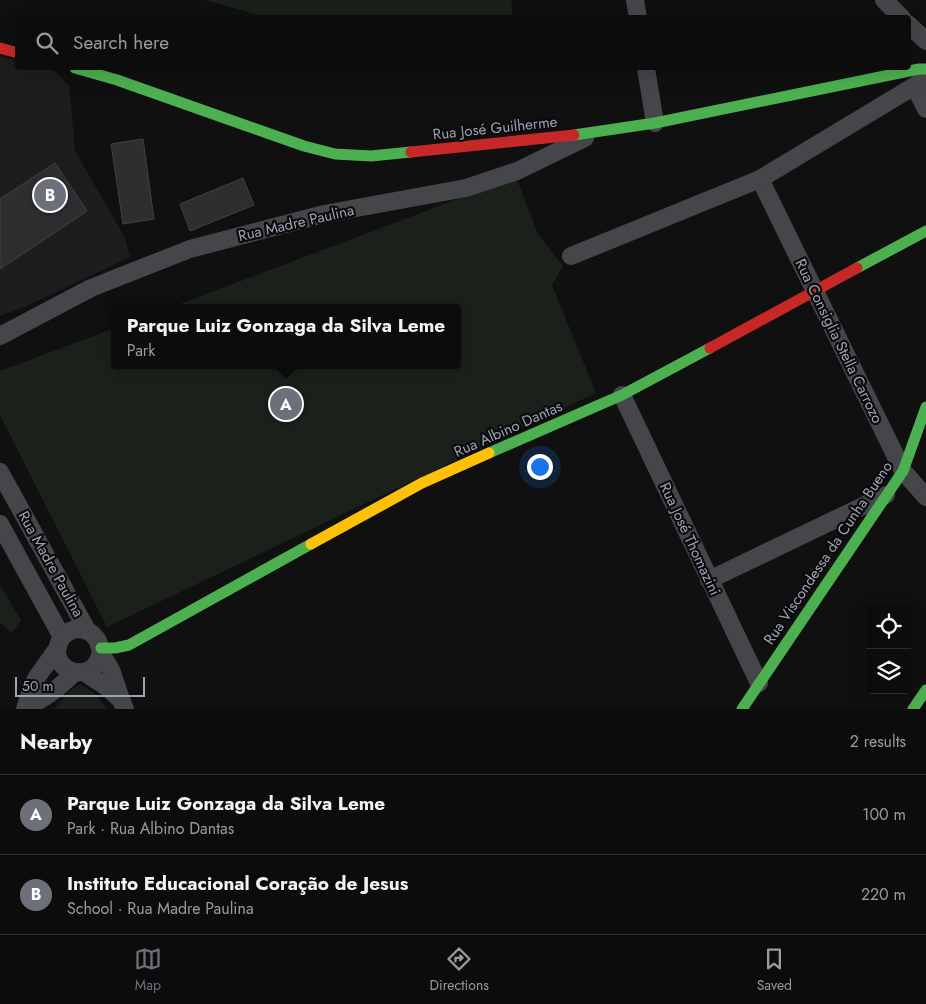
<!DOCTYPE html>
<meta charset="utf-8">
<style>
body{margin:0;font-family:Jost,sans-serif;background:#151516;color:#f1f3f6}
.controls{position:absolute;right:15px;bottom:15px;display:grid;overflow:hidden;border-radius:5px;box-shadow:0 5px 20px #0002}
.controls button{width:45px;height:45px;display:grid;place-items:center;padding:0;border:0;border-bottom:1px solid #2c2c2e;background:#0c0c0d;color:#f1f3f6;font:25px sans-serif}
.scale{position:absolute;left:15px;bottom:12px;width:130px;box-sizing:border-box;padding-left:5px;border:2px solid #9fa4b4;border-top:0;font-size:14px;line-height:18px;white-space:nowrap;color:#9fa4b4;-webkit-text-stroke:4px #0b0b0c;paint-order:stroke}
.you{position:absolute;left:539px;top:466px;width:18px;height:18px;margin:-12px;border:4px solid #fff;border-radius:50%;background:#1a73e8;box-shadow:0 0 0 8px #1a73e833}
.badge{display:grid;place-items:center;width:32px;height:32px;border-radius:50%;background:#6d707b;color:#fff;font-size:16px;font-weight:700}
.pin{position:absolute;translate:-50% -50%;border:2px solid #fff;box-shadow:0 1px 5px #0006}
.popup{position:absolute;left:111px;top:304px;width:350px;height:65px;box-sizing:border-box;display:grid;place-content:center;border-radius:5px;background:#0c0c0d;filter:drop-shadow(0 1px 4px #0005);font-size:16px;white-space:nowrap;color:#9a9b9d}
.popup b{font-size:19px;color:#f1f3f6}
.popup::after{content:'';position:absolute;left:50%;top:100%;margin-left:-10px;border:10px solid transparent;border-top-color:#0c0c0d}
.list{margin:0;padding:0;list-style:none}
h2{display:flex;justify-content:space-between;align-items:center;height:65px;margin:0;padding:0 20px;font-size:21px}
h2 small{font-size:16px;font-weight:400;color:#9a9b9d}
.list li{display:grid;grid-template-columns:32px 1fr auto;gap:15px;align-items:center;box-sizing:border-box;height:80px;padding:0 20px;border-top:1px solid #2c2c2e}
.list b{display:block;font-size:19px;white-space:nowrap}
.list p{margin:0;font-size:16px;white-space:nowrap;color:#9a9b9d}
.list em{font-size:16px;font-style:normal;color:#9a9b9d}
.icon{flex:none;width:28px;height:28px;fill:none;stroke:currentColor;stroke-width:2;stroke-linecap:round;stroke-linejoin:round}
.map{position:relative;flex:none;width:926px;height:709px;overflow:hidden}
.search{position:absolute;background:#0c0c0d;box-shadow:0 5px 20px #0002;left:15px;right:15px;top:15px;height:55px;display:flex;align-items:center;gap:12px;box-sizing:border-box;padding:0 18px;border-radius:5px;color:#9a9b9d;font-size:19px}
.sheet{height:225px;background:#0c0c0d}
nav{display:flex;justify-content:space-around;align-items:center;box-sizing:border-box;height:70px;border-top:1px solid #2c2c2e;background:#0c0c0d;font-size:14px;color:#9a9b9d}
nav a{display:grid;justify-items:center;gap:2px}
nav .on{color:#6d707b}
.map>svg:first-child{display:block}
.built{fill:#1d1d20}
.green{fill:#1a211b}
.building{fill:#2e2e31;stroke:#3f4045}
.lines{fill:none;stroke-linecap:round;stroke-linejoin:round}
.street{stroke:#44464a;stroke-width:18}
.fast{stroke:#4caf50;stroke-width:11}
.slow{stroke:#ffc107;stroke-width:11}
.jam{stroke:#c62828;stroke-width:11}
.labels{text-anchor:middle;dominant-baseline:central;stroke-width:4.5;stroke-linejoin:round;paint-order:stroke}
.street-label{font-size:15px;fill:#9fa4b4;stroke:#0b0b0c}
</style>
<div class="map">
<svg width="926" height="709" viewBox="0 0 926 709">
<rect width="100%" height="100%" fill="#101011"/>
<!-- built -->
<path class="built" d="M0 56 17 61 18 68H41L56 72 69 86 75 151 125 238 130 257 33 303 0 316Z"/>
<!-- green -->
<g class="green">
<path d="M205 0H511L513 17H266Z"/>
<path d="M516 177 538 234 563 266 552 285 596 393 107 627 0 415V371L115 328V365H457V308H169Z"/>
<path d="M0 585 21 620 12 633 0 623Z"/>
<path d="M80 685 93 692 108 709H54L69 691Z"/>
</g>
<!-- building -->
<g class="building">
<path d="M143 139 154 219 123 224 111 144Z"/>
<path d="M55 163 87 211 0 269V199Z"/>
<path d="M243 178 254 205 190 231 180 204Z"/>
</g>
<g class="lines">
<!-- street -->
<g class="street">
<path d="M635 0 638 18"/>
<path d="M884 0 902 18"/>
<path d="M908 24 926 41"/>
<path d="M646 68 655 123"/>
<path d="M915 87 926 109"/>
<path d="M760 179 903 471 926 497"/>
<path d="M571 256 760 179 926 79"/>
<path d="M0 336 91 288 190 249 324 214 466 188 517 171 585 138"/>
<path d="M622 395 759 683"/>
<path d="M0 472 87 630"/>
<path d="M0 524 62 637"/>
<path d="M709 580 886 495"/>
<path d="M101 652C95 685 51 674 58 646 60 638 66 632 73 630 81 628 89 630 94 636 100 641 99 646 101 653 104 659 108 664 111 670 116 683 119 696 125 709"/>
<path d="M84 672 108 688 120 699"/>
<path d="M27 707C47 697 59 688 75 672"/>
<path d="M25 709 32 687 37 677 57 649"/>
</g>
<!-- fast -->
<g class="fast">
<path d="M75 68 117 80 304 146 335 154 371 156 411 152"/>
<path d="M574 135 655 123 919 69H926"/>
<path d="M857 268 926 231"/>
<path d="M489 453 622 395 710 348"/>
<path d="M101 648H115L129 645 311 544"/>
<path d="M742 709 903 471 926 407"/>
<path d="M913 709 926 690"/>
</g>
<!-- slow -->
<path class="slow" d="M311 544 422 483 489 453"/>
<!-- jam -->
<g class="jam">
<path d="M0 48 18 53"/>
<path d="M411 152 574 135"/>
<path d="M710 348 857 268"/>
</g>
</g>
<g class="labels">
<!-- street labels -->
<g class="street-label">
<text transform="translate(495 128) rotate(-6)">Rua José Guilherme</text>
<text transform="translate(296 223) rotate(-13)">Rua Madre Paulina</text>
<text transform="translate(839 341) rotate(64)">Rua Consiglia Stella Carrozo</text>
<text transform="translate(508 429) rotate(-24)">Rua Albino Dantas</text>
<text transform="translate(690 539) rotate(65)">Rua José Thomazini</text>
<text transform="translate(828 553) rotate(-56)">Rua Viscondessa da Cunha Bueno</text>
<text transform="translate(51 564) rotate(61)">Rua Madre Paulina</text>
</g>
</g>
</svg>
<div class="controls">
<button><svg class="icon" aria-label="locate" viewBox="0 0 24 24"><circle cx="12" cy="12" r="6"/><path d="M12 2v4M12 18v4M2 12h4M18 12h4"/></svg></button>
<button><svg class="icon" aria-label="layers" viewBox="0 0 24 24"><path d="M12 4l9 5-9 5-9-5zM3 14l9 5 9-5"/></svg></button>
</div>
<div class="scale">50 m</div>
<div class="you"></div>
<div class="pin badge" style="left:286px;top:404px">A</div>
<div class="popup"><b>Parque Luiz Gonzaga da Silva Leme</b>Park</div>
<div class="pin badge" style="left:50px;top:195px">B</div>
<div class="search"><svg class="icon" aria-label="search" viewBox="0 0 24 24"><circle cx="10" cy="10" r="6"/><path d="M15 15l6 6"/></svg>Search here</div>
</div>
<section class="sheet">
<h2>Nearby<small>2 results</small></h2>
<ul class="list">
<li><span class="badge">A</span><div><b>Parque Luiz Gonzaga da Silva Leme</b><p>Park · Rua Albino Dantas</p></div><em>100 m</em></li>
<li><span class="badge">B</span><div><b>Instituto Educacional Coração de Jesus</b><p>School · Rua Madre Paulina</p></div><em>220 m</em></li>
</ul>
</section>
<nav>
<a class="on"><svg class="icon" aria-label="map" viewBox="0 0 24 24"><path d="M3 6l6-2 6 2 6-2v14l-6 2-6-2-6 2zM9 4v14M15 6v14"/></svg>Map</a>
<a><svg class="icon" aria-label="directions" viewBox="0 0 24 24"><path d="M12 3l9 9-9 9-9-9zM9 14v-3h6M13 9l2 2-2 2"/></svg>Directions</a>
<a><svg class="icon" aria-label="saved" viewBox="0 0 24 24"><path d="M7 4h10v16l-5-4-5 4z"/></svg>Saved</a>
</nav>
